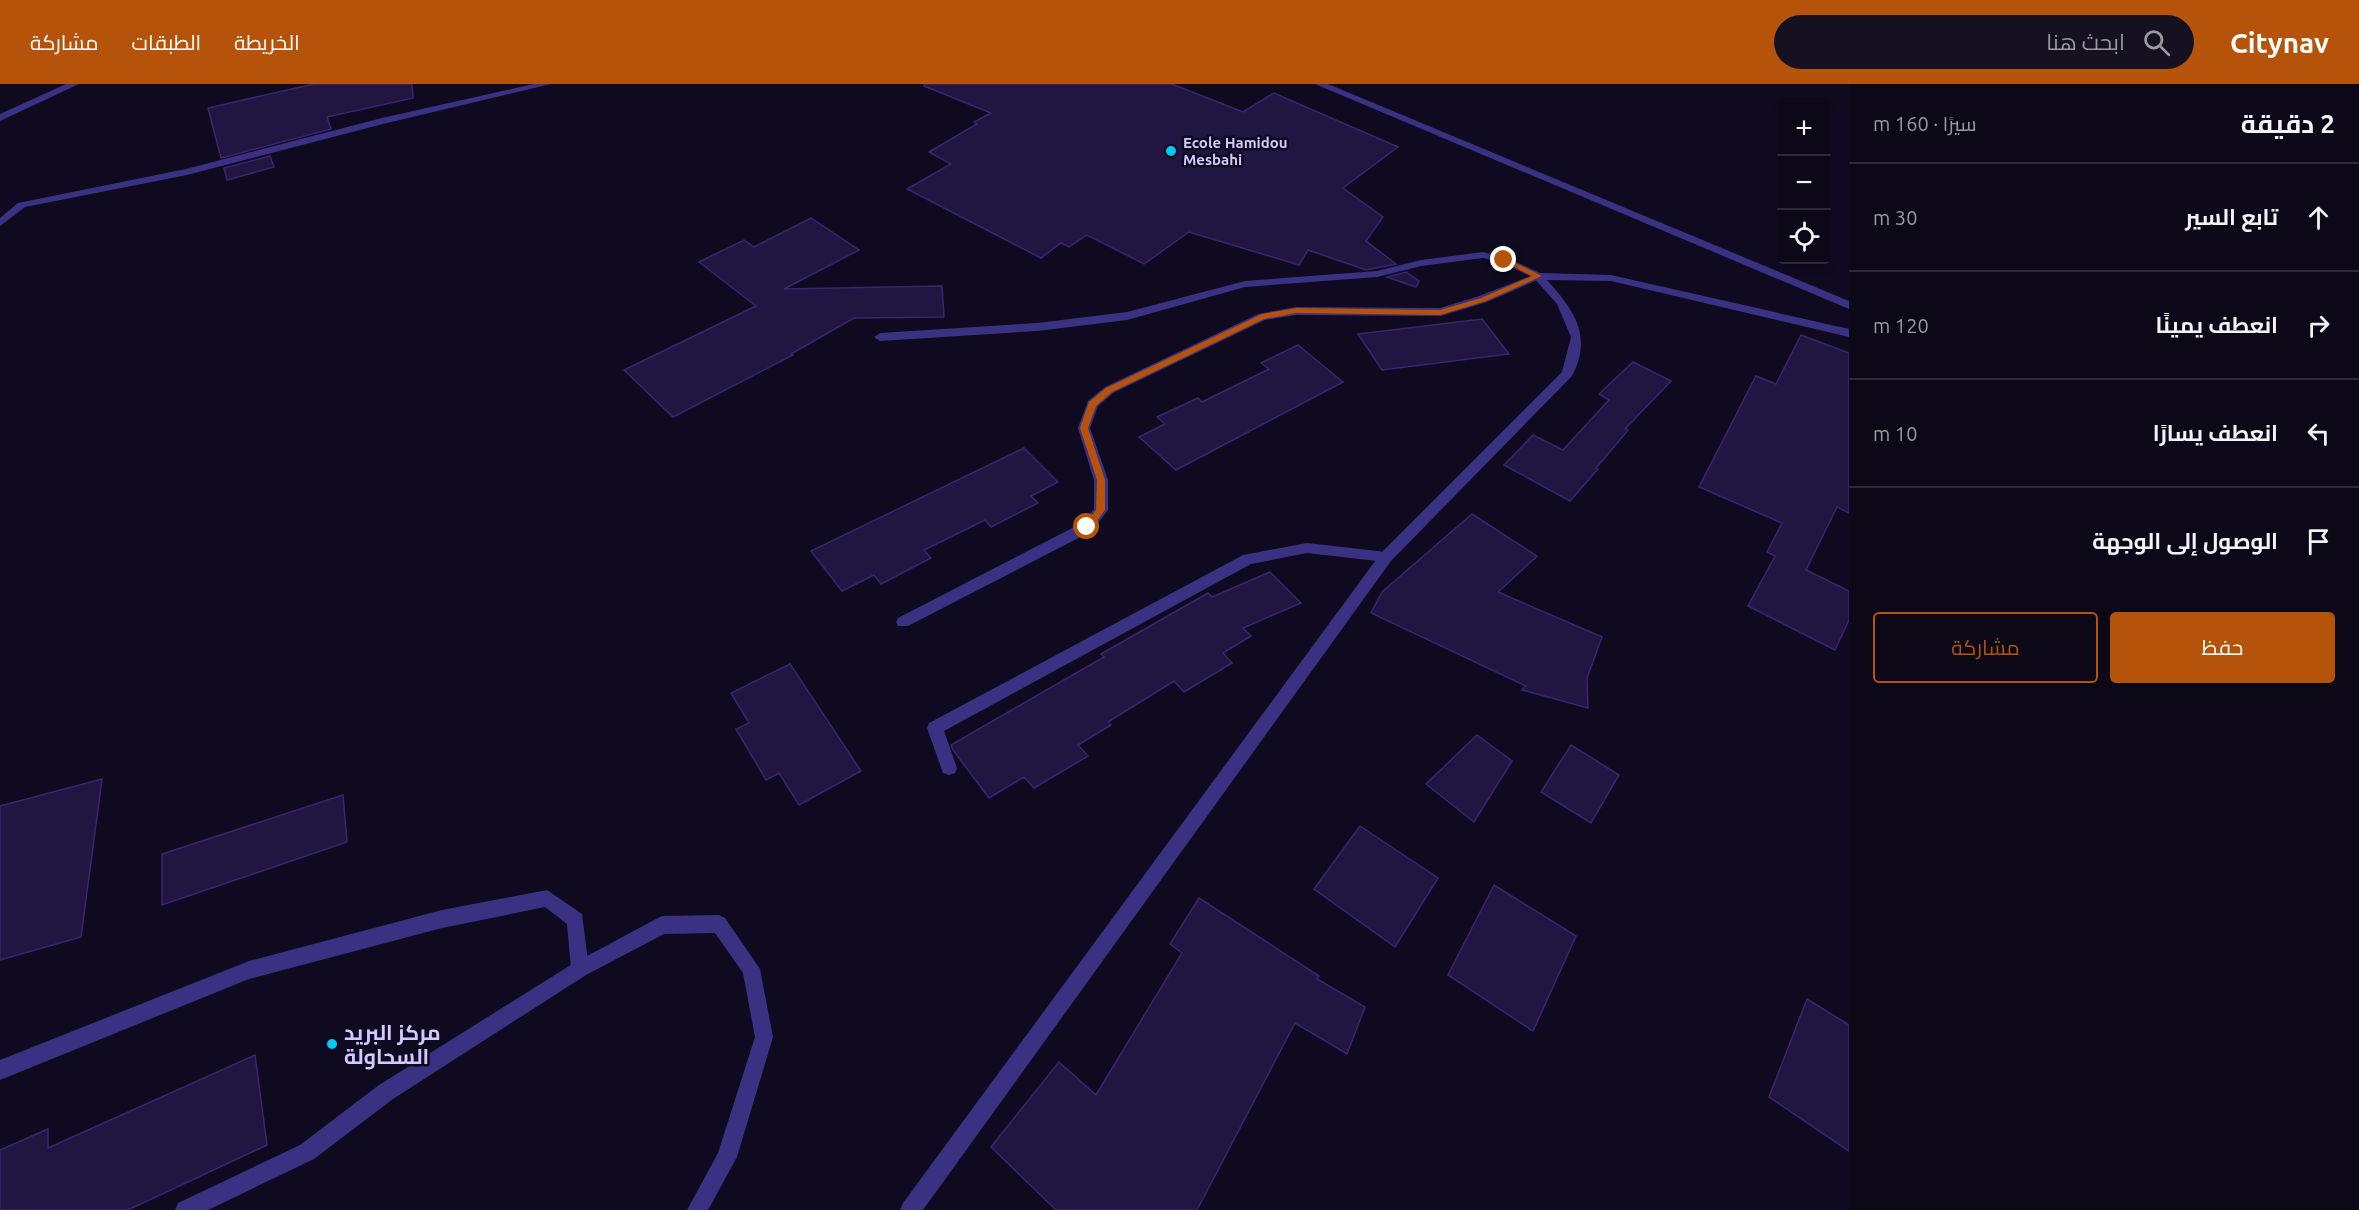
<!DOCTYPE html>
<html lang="ar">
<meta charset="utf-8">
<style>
body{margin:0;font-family:Ubuntu,Cairo,sans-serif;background:#151121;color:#f1f3f6;direction:rtl}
.controls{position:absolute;right:18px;top:18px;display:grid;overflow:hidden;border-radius:6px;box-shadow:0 3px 9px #0003}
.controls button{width:54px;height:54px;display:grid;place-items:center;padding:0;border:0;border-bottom:2px solid #2c2937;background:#0c0818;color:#f1f3f6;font:30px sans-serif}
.stop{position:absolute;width:18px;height:18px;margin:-14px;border:4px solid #b45309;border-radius:50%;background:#fff}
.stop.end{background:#b45309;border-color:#fff;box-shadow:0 2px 6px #0008}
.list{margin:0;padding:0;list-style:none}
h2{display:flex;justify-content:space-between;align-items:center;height:78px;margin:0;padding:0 24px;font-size:26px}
h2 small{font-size:20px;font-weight:400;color:#9a9aa2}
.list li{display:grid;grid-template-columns:39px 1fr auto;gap:18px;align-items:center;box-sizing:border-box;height:108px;padding:0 24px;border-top:2px solid #2c2937}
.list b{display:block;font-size:22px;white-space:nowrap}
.list em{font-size:20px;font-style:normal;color:#9a9aa2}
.actions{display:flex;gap:12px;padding:18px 24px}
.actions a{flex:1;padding:14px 0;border:2px solid #b45309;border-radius:6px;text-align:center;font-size:21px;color:#b45309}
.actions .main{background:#b45309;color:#fff}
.icon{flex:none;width:33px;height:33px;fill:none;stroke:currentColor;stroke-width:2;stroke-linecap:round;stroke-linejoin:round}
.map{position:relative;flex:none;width:1849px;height:1126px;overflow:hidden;direction:ltr}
header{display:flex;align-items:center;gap:36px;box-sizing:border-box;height:84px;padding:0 30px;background:#b45309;color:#fff}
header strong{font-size:28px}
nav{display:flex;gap:33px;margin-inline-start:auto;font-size:21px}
.search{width:420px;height:54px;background:#151121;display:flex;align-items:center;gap:15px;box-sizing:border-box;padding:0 21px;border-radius:33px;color:#9a9aa2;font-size:22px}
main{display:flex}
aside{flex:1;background:#0c0818}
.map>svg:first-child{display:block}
.building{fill:#211542;stroke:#392570;stroke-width:1.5}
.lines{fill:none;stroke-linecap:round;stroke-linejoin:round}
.service{fill:#3a3183;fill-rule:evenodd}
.minor{fill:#3a3183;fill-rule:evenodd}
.tertiary{fill:#3a3183;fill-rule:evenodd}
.route{fill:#b45309}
.poi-dot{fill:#00caf4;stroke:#100a20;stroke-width:2}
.labels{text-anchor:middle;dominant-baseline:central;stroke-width:5;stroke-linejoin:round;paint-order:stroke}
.far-poi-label{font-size:15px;font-weight:bold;fill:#d3c9ff;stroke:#100a20;text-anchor:start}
.near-poi-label{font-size:21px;font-weight:bold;fill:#d3c9ff;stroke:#100a20;text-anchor:start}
</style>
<header>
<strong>Citynav</strong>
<div class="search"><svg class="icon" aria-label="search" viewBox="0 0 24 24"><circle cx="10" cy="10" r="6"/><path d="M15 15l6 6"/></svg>ابحث هنا</div>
<nav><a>الخريطة</a><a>الطبقات</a><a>مشاركة</a></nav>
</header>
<main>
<aside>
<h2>2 دقيقة<small>سيرًا · 160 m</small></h2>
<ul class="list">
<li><svg class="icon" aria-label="ahead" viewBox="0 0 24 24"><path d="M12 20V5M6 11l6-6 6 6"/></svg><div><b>تابع السير</b></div><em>30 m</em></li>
<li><svg class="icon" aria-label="right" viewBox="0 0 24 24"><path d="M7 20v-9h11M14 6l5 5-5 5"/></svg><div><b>انعطف يمينًا</b></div><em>120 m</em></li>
<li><svg class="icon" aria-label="left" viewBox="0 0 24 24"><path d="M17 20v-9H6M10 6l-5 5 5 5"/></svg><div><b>انعطف يسارًا</b></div><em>10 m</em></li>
<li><svg class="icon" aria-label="arrive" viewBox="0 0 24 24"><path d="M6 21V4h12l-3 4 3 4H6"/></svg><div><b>الوصول إلى الوجهة</b></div></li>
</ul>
<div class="actions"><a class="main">حفظ</a><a>مشاركة</a></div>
</aside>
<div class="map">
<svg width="1849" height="1126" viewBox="0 0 1849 1126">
<rect width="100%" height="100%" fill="#100a20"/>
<!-- building -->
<g class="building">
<path d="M314 0H412L413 14 327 33 331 45 221 74 208 24Z"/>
<path d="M924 0H1172L1243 28 1274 9 1398 63 1343 104 1383 133 1366 157 1396 180 1366 186 1308 166 1299 181 1189 148 1144 180 1087 151 1069 163 1061 159 1041 174 907 105 951 80 929 68 977 40 974 38 991 29 924 2Z"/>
<path d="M270 72 274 83 227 96 224 84Z"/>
<path d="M811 134 859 166 784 205 942 202 944 233 854 234 791 270 793 271 673 333 624 286 756 222 699 178 744 156 754 163Z"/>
<path d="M1406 188 1419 197 1416 203 1387 193Z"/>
<path d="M1482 235 1509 270 1382 286 1358 250Z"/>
<path d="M1801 251 1849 269V429L1837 423 1806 486 1849 507V536L1835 566 1748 522 1775 472 1767 468 1782 439 1699 403 1756 292 1776 300Z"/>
<path d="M1298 261 1343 298 1176 386 1139 353 1165 340 1157 333 1198 314 1202 318 1269 285 1261 279Z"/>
<path d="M1633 278 1671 297 1625 345 1628 346 1596 384 1598 385 1570 417 1504 381 1533 351 1563 366 1609 316 1599 310Z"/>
<path d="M1024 364 1058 398 1031 412 1038 419 991 443 985 436 924 466 931 474 881 500 874 491 842 507 811 467Z"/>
<path d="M1472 430 1537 472 1498 508 1602 553 1587 594 1588 624 1522 606 1526 602 1371 529 1382 508Z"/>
<path d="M1270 488 1301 519 1243 544 1251 552 1223 569 1232 579 1184 608 1174 597 1108 638 1111 641 1078 661 1088 672 1034 704 1024 693 989 714 953 666 951 661 1104 573 1101 570 1208 509 1212 513Z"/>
<path d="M790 580 861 687 799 721 779 689 766 696 736 645 749 639 731 609Z"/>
<path d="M1477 651 1512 677 1474 738 1426 700Z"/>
<path d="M1571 661 1619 691 1591 739 1541 708Z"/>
<path d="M102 695 81 853 0 876V722Z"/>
<path d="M343 711 347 758 162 821V770Z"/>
<path d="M1360 742 1438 794 1395 863 1314 805Z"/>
<path d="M1494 801 1576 852 1533 947 1448 891Z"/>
<path d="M1199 814 1319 892 1317 895 1365 923 1347 970 1295 939 1197 1126H1056L991 1063 1059 978 1096 1011 1182 869 1170 860Z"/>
<path d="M1807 915 1849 941V1067L1769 1013Z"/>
<path d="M255 971 267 1061 128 1126H0V1066L48 1045V1064Z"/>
</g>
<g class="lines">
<!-- service -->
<g class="service">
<path d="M1538 189 1544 192 1542 194 1487 218 1441 232 1296 231 1265 236 1113 309 1098 322 1090 344 1108 396V426L1092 447 908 542H898L896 538 898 534 1082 439 1094 425V396L1078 344 1088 317 1105 303 1258 230 1296 223 1440 224 1479 212Z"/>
<path d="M1307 459 1386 468 1393 473 1386 478 1307 469 1251 480 944 647 957 684 955 689 949 691 943 689 927 644 929 639 1243 471Z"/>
<path d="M547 806 582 830 589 885 586 891 580 894 574 891 571 885 567 840 545 823 442 844 249 895 0 996V976L249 877 442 826Z"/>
</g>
<!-- minor -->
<g class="minor">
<path d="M66 0H79L0 37V30Z"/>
<path d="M534 0H551L383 40 187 91 25 123 0 142V134L18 119 186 85 382 34Z"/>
<path d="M1483 168 1508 174 1540 189 1611 191 1849 245V253L1611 197 1547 196C1574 226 1593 252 1572 292L1391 477 923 1126H900L903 1119 1381 469 1562 288 1571 253 1557 220 1534 194 1500 178 1483 174 1421 182 1377 193 1245 203 1127 236 1037 247 880 257 874 253 880 249 1037 239 1127 228 1245 197 1377 187 1421 176Z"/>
<path d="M719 831 725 834 760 885 773 953 737 1073 708 1126H687L718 1069 755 953 743 889 715 849 664 850 586 891 393 1015 314 1075 208 1126H175L178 1119 300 1061 379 1001 574 879 656 835 662 832Z"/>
</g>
<!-- tertiary -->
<path class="tertiary" d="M1315 0H1328L1849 217V225Z"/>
</g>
<!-- route -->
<path class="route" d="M1504 173 1542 192 1486 217 1440 231 1296 229 1264 235 1112 308 1096 322 1088 344 1105 396V426L1090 446H1084V441L1096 426 1097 396 1080 344 1089 318 1106 304 1262 230 1296 224 1440 226 1481 214 1532 192 1502 177Z"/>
<!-- markers -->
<g class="poi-dot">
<circle cx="1171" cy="67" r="6"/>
<circle cx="332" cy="960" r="6"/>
</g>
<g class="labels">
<!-- far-poi labels -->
<g class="far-poi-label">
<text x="1183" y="58">Ecole Hamidou<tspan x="1183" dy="17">Mesbahi</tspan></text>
</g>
<!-- near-poi labels -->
<g class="near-poi-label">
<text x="344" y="948">مركز البريد<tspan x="344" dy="24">السحاولة</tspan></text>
</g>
</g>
</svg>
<div class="controls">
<button>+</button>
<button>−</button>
<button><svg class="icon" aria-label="locate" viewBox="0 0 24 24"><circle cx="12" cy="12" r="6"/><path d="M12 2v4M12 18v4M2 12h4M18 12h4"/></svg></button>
</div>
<div class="stop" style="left:1087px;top:443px"></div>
<div class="stop end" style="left:1504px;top:176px"></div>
</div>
</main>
